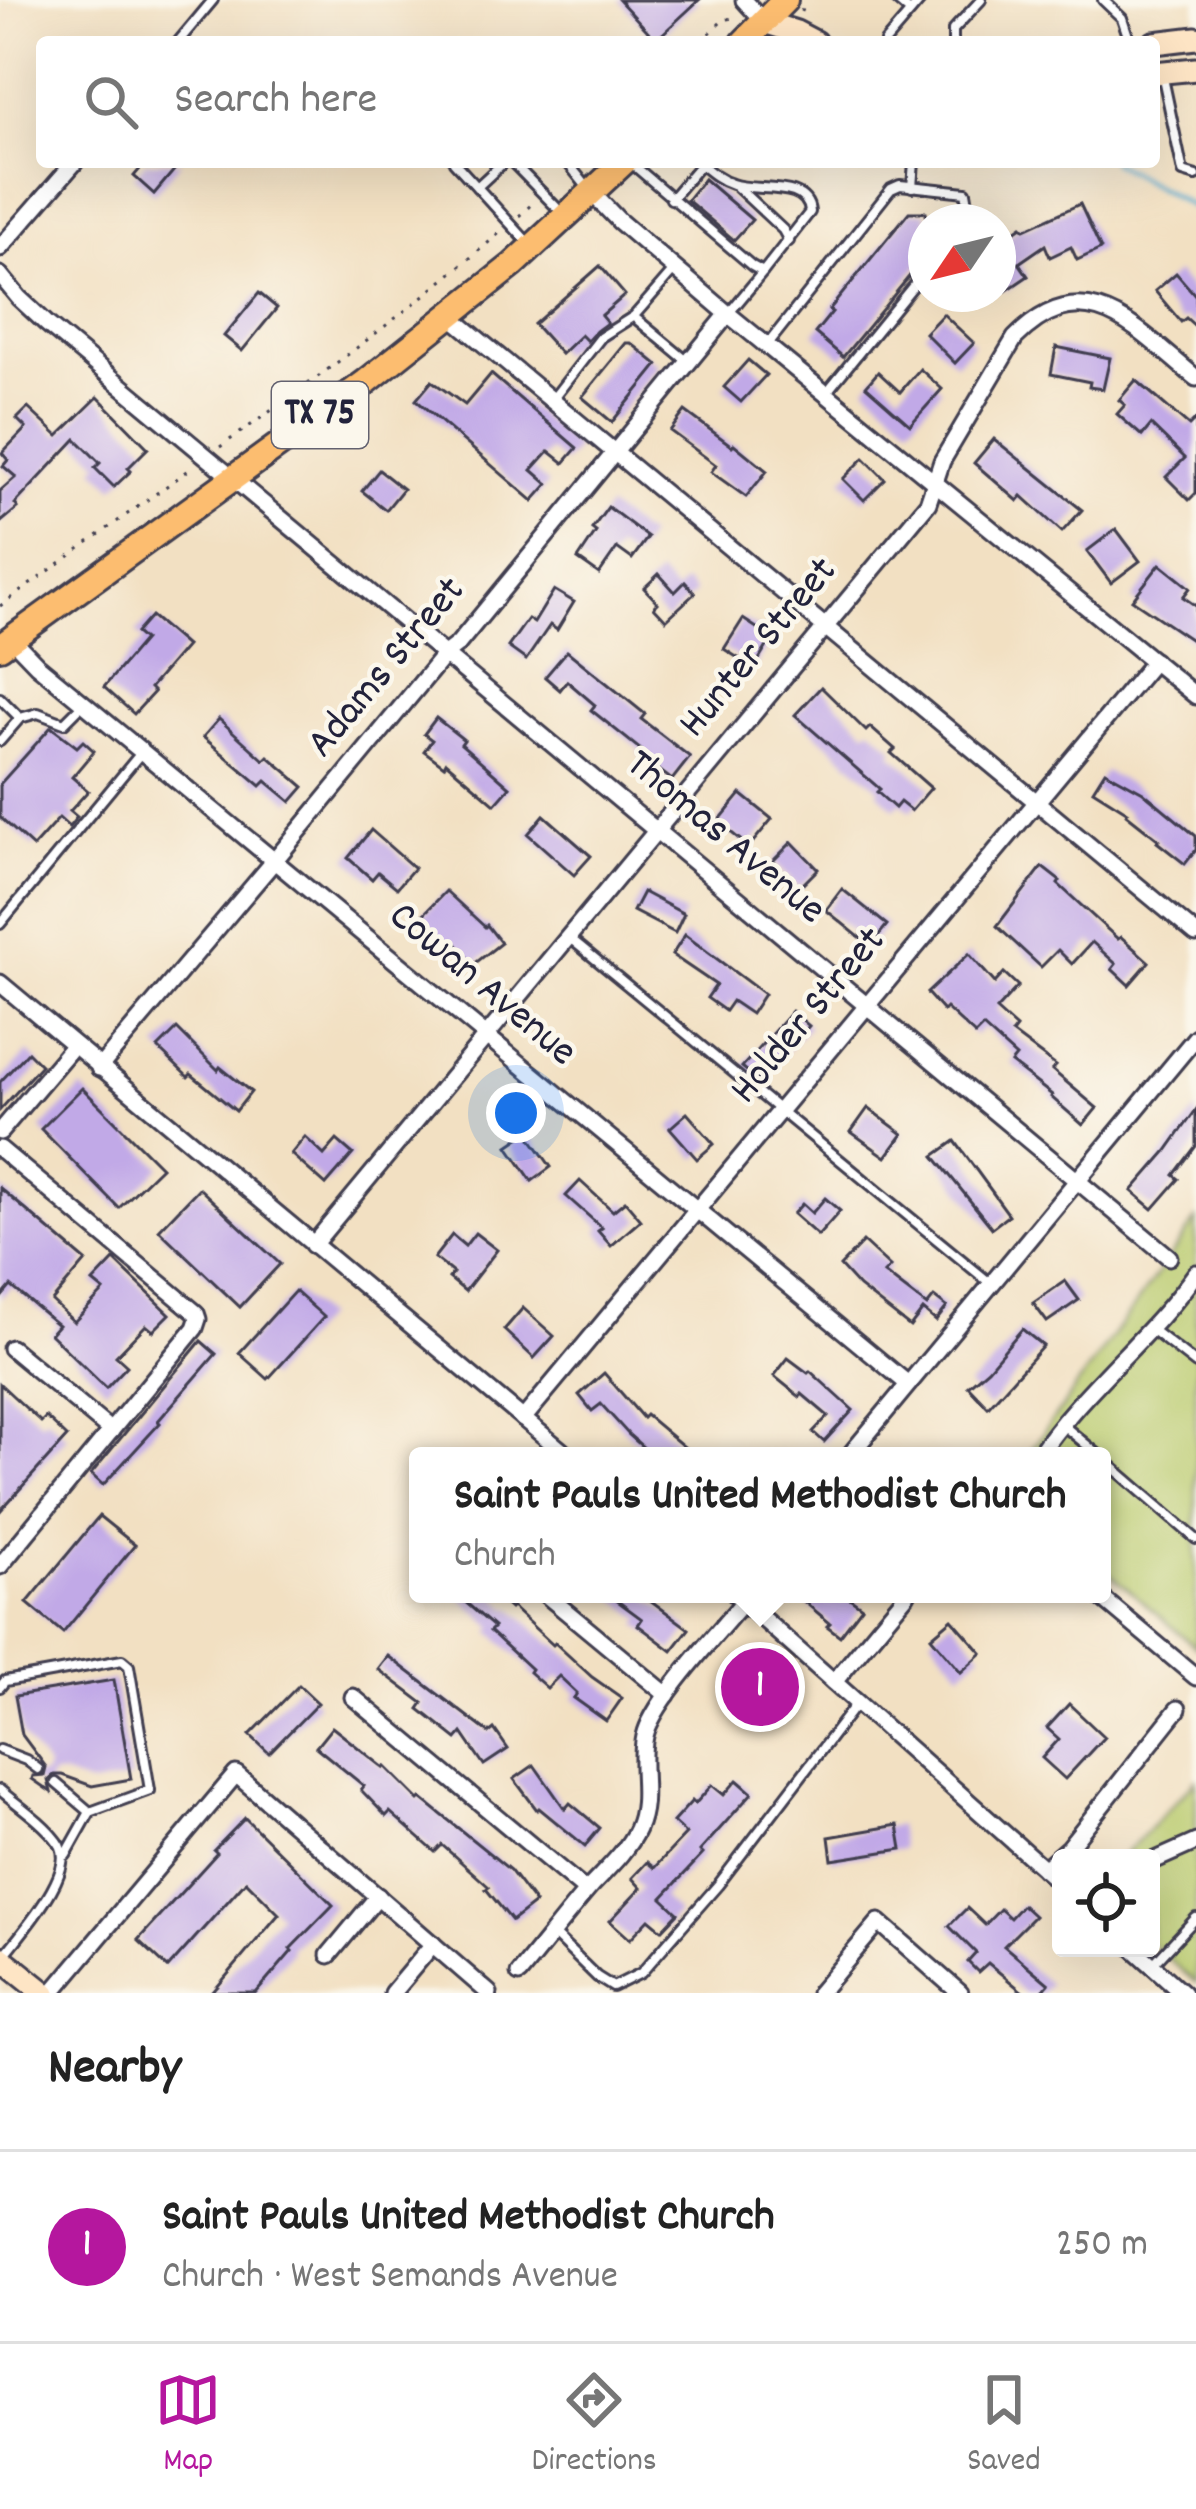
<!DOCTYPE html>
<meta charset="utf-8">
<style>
body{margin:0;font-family:Dekko,sans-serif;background:#f2f2f2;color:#222}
.controls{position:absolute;right:36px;bottom:36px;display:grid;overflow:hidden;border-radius:12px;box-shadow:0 12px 48px #0002}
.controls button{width:108px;height:108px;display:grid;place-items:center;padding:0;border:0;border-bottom:3px solid #e0e0e0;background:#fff;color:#222;font:60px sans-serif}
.compass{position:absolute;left:908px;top:204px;width:108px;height:108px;border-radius:50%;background:#fff;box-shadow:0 12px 48px #0002;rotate:235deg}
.you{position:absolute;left:516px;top:1113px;width:42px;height:42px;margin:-30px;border:9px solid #fff;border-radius:50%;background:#1a73e8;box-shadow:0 0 0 18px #1a73e833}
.badge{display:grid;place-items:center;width:78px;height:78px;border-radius:50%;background:#b5179e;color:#fff;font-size:39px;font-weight:700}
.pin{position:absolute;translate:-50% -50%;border:6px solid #fff;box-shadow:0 3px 12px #0006}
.popup{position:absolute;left:409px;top:1447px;width:702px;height:156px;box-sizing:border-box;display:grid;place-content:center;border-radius:12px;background:#fff;filter:drop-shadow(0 3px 9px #0005);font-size:39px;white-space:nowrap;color:#767676}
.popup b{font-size:45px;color:#222}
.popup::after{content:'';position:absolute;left:50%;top:100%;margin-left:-24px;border:24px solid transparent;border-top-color:#fff}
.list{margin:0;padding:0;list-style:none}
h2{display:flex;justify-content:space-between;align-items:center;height:156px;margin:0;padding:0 48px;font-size:51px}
h2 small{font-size:39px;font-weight:400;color:#767676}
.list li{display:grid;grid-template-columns:78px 1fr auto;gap:36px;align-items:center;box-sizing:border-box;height:192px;padding:0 48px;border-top:3px solid #e0e0e0}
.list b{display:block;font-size:45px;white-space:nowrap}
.list p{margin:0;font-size:39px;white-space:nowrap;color:#767676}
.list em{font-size:39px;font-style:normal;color:#767676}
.icon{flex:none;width:66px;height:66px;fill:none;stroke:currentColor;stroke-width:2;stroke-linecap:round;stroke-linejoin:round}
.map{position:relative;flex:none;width:1196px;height:1993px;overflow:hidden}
.search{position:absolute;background:#fff;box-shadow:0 12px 48px #0002;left:36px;right:36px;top:36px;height:132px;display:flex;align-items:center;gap:30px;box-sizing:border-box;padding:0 42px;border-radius:12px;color:#767676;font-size:45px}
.sheet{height:348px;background:#fff}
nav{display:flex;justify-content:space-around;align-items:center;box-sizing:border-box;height:168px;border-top:3px solid #e0e0e0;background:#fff;font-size:33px;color:#767676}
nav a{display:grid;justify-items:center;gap:6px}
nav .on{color:#b5179e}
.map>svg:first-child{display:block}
.green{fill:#b9ca6d;stroke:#6e7654;stroke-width:3}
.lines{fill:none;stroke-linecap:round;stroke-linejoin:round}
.stream{stroke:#51abcf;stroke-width:4.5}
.building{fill:#c1a9e7}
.lane-casing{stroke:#413e4f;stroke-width:14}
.street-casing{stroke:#413e4f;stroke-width:21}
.secondary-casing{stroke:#413e4f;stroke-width:27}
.primary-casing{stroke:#413e4f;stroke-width:30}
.path{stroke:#413e4f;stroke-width:3;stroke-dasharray:3 9;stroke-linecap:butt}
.lane{stroke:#fff;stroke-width:8}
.street{stroke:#fff;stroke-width:15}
.secondary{stroke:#fee5c5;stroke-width:21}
.primary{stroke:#fcbd6f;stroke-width:24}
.labels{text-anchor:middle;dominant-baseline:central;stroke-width:9;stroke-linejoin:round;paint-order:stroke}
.shield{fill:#fbf7ec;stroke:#636270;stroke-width:3}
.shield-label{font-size:39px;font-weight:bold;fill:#22223b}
.street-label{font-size:42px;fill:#22223b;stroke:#fbf7ec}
</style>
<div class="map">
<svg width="1196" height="1993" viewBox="0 0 1196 1993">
<rect width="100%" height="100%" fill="#fbf7ec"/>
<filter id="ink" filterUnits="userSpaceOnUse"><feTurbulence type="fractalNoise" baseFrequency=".00833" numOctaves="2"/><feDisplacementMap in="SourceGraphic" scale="24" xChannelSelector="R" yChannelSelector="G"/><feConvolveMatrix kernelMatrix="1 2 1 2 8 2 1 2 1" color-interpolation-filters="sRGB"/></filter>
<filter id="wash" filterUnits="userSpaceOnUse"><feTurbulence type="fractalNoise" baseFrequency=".004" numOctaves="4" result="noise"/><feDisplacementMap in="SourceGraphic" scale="48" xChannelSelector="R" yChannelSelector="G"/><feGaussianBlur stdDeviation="2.7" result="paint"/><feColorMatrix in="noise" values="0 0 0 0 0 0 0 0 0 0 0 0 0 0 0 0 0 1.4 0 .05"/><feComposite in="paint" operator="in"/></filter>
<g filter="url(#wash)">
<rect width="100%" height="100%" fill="#f2e0c2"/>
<!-- green -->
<g class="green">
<path d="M1196 1220V1647L1102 1567V1456H1027Z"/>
<path d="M1196 1780V1983L1151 1943V1858H1121Z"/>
</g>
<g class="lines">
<!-- stream -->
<path class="stream" d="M1112 162 1196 209"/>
</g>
<g id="blocks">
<!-- building -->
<g class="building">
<path d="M619 0H699L656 40Z"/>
<path d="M146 162H181L154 194 134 176Z"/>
<path d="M704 179 752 220 734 240 687 200Z"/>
<path d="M1080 204 1101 249 1077 260 1071 247 1050 257 1045 245 1019 263 1028 276 1006 291 998 280V243L1022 226 1025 229Z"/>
<path d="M909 212H926V256L843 357 815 333 832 312 829 310Z"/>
<path d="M600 266 625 295 601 316 607 323 596 331 587 341 581 335 561 354 534 324Z"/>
<path d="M1176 273 1196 296V327L1186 318 1181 322 1155 291Z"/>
<path d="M259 293 277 308 242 351 224 336Z"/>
<path d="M943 314 974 343 955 363 925 333Z"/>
<path d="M626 343H631L658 365 612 422 582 397Z"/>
<path d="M1056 347 1110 358 1103 389 1089 387 1090 382 1051 374Z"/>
<path d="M748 360 766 375 741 402 724 387Z"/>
<path d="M920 369 942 389 910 425 866 386 878 372 900 392Z"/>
<path d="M491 374 577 448 564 463 549 451 532 470 548 484 533 501 416 400 432 381 465 405Z"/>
<path d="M1136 380 1189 426 1196 419V493L1189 500 1166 477 1185 458 1151 425 1142 436 1117 414 1125 405 1119 400Z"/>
<path d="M98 397 148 448 128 468 131 471 114 487 95 468 100 463 76 439 15 504 18 508 0 523V491L16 477 3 466 8 460 2 453 26 428 17 419 28 408 58 436Z"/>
<path d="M685 411 732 446 734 444 767 471 746 497 711 472 716 465 670 431Z"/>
<path d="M994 439 1082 510 1062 532 1022 496 1018 501 974 463Z"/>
<path d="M864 458 885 479 864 500 843 479Z"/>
<path d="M379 470 403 489 386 510 362 491Z"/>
<path d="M608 507 648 537 632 559 617 548 599 574 578 559 596 532 592 529Z"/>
<path d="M1116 529 1140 561 1111 583 1087 551Z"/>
<path d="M1160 564 1190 588 1183 597 1196 606V643L1132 600Z"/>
<path d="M659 574 675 592 685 582 695 593 666 620 654 607 658 603 644 588Z"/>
<path d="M554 590 574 602 557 630 550 625 526 660 508 647 528 619 534 623Z"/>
<path d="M151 616 186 646 150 688 154 692 134 714 104 687 144 640 136 633Z"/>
<path d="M743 619 772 638 754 668 724 649Z"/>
<path d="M567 651 645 714 641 719 690 757 672 780 638 754 641 750 591 710 595 705 567 681 560 690 545 677Z"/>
<path d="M821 687 866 731 870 727 895 749 891 753 931 788 911 811 900 802 895 808 877 792 880 789 795 715Z"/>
<path d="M436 718 464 740 461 744 510 787 495 804 446 762 444 766 424 751 432 740 424 734Z"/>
<path d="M219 719 264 760 268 756 304 787 291 802 266 781 261 786 203 737Z"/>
<path d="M51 727 77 747 83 741 94 751 72 777 88 791 70 811 77 817 69 827 59 818 33 847 0 817V784Z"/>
<path d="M1105 771 1143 792 1196 836V850L1185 864 1157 842 1159 840 1126 814 1128 812 1093 790Z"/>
<path d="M741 794 772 819 749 847 718 822Z"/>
<path d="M544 815 591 856 574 875 528 834Z"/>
<path d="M371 830 414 868 397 888 378 872 372 879 348 858Z"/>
<path d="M792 842 818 869 799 888 773 861Z"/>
<path d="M1042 867 1060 881 1058 884 1118 939 1121 937 1149 962 1129 985 1112 969 1116 964 1092 942 1072 964 1058 950 1041 967 997 926Z"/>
<path d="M842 889 887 925 870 946 826 910Z"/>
<path d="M446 891 485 927 487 925 501 943 473 965 454 941 450 945 421 917Z"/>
<path d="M643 892 684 914 675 933 633 911Z"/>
<path d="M685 935 764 994 751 1014 732 1001 725 1011 707 998 716 985 672 955Z"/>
<path d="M969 954 995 983 1004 973 1018 986 996 1010 1016 1028 1012 1033 1056 1066 1052 1070 1097 1108 1083 1125 1051 1097 1052 1095 1011 1063 1016 1057 983 1027 975 1035 946 1008 943 1011 927 993Z"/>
<path d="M792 1011 809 1026 760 1082 742 1067Z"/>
<path d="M177 1029 218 1070 220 1067 251 1092 236 1111 191 1074 188 1077 158 1048Z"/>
<path d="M28 1052 41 1065 0 1110V1082Z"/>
<path d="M82 1088 161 1167 119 1208 41 1129Z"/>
<path d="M868 1108 903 1134 886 1157 851 1132Z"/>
<path d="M1196 1110V1146L1174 1175 1179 1179 1153 1209 1132 1191 1166 1152Z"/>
<path d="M687 1113 714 1144 697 1159 670 1128Z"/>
<path d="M527 1133 551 1167 532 1181 508 1146Z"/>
<path d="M305 1137 324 1155 337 1140 353 1154 326 1185 291 1154Z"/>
<path d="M955 1141 1009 1215 992 1228 934 1156Z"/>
<path d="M580 1181 613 1211 625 1201 641 1220 611 1246 598 1231 602 1228 566 1196Z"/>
<path d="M0 1188 86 1261 52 1301 74 1322 104 1291 93 1282 114 1260 170 1314 153 1331 146 1325 116 1356 127 1366 106 1388 50 1334 58 1325 11 1286 0 1299Z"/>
<path d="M199 1188 280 1264 240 1307 159 1230Z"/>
<path d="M825 1198 840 1211 818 1236 793 1214 802 1204 812 1213Z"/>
<path d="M475 1233 497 1250 465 1291 449 1278 453 1273 434 1258 452 1235 465 1246Z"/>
<path d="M863 1242 890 1267 884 1273 927 1306 934 1297 947 1307 936 1321 923 1310 910 1327 859 1287 840 1266Z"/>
<path d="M1065 1281 1079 1300 1047 1322 1033 1303Z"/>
<path d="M295 1291 324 1317 268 1379 239 1353Z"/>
<path d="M523 1308 554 1336 534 1358 504 1330Z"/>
<path d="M1022 1329 1043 1346 988 1407 968 1386 988 1369Z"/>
<path d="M201 1341 216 1354 158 1421 160 1423 103 1485 91 1474Z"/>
<path d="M788 1358 808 1373 810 1371 853 1410 824 1442 813 1432 828 1416 802 1394 800 1397 774 1376Z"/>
<path d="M604 1373 643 1418 646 1415 695 1456H653L629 1435 601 1404 592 1411 579 1395Z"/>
<path d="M0 1384 41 1422 46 1417 67 1437 0 1511Z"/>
<path d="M99 1516 135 1545 63 1633 27 1603Z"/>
<path d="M456 1594H493L510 1609 512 1607 553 1645 555 1643 592 1677 622 1698 606 1721 574 1698 577 1693 559 1676 547 1688 529 1672 531 1669 490 1631 494 1627Z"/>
<path d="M608 1594H642L689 1629 672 1651 638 1625 642 1619Z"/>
<path d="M795 1594H844L862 1607 840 1636 827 1626 830 1623Z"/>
<path d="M952 1619 982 1653 961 1672 931 1637Z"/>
<path d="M388 1656 489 1733 494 1729 508 1749 484 1765 462 1733 457 1739 419 1709 423 1703 378 1669Z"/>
<path d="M114 1680 131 1779 92 1786 62 1775H54L48 1780 51 1792 32 1779 33 1776 44 1775 46 1767 22 1735 15 1696Z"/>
<path d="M299 1685 318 1703 269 1753 250 1735Z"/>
<path d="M1069 1704 1104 1737 1065 1779 1042 1758 1059 1739 1047 1728Z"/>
<path d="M332 1727 384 1768 385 1766 419 1800 421 1798 510 1870 535 1903 512 1921 486 1889 489 1887 442 1845 435 1852 390 1812 386 1816 361 1790 364 1786 316 1747Z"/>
<path d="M534 1765 565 1809 570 1803 600 1828 585 1846 539 1808 537 1810 514 1779Z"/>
<path d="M737 1780 752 1793 700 1851 703 1854 662 1898 678 1913 662 1930 649 1919 630 1939 610 1921 641 1888 632 1878 647 1862 654 1868 686 1834 673 1822 692 1801 695 1804 712 1785 724 1795Z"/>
<path d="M245 1818 333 1905 290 1949 292 1951 256 1993H212L279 1914 246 1881 168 1968 138 1940 217 1853 214 1850Z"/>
<path d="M898 1825 902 1849 832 1860 829 1837Z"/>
<path d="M1022 1905 1034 1916 1004 1946 1049 1984 1041 1993H1024L988 1963 978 1972 968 1962 976 1953 949 1926 967 1908 985 1925 1000 1909 1010 1918Z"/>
</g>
</g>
</g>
<g filter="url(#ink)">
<use href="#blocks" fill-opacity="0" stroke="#413e4f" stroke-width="3"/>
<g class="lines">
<defs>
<g id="lane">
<path d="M896 0 910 12"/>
<path d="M1103 0 1122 18 1130 42"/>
<path d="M178 42 213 0"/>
<path d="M885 42 921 0"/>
<path d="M953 42V30L981 0"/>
<path d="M1162 73 1183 172 1196 176"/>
<path d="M454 162 531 246"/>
<path d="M512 162 561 212"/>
<path d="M567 162 587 187"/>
<path d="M631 163 752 266 763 272 810 212C807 179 756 193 732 184 719 180 709 171 698 162"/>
<path d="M736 186 783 230 789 241"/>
<path d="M477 187 504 162"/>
<path d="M912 187 914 162"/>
<path d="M671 199 701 164"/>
<path d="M729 313 763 272"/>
<path d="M634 317 687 361"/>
<path d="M768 344 891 189 900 185 966 192 968 203 961 222"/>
<path d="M826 393 926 270"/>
<path d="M552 400 601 337 634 316 674 270"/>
<path d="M0 698 20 718 0 741"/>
<path d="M20 718 38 713 64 723 83 704"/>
<path d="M0 924 140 754"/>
<path d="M571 939 990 1283"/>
<path d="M1151 1329 1196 1364"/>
<path d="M1064 1426 1100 1456"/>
<path d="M1102 1458 1196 1539"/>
<path d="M0 1687 5 1681 122 1660 129 1666 150 1790 90 1812"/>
<path d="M0 1750 26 1760 38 1769"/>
<path d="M56 1783 90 1812 66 1855"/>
<path d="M0 1790C19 1806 43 1822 58 1842 80 1869 20 1934 3 1957"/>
<path d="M554 1935 597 1977 613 1987 641 1973 718 1885 857 1703"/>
<path d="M1153 1964 1196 1918"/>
</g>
<g id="street">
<path d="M744 0 764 22"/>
<path d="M592 193 619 221 728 314 1196 696"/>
<path d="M0 248 75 162"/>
<path d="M0 275 19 298 47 324 1169 1257"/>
<path d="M450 316 1196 934"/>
<path d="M11 638 37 665 908 1384"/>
<path d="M0 983 568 1456"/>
<path d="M99 1068 275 860 445 654 458 644 728 314"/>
<path d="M0 1132 73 1046"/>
<path d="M0 1149 196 1313 198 1319 195 1328 0 1566"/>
<path d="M313 1245 928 503 942 461 1015 338C1086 266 1137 330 1196 378"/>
<path d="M11 1348 111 1431"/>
<path d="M523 1419 1154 661"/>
<path d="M849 1456 1196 1037"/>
<path d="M1038 1456C1083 1389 1149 1339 1196 1273"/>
<path d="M545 1594 667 1695"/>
<path d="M735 1594 1061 1884"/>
<path d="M1097 1594 1196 1677"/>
<path d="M834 1682 907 1594"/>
<path d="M353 1697 586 1891"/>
<path d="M1151 1862 1196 1842"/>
<path d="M1044 1869 1068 1848 1178 1709"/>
<path d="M1133 1948 1183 1993"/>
<path d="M329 1955 378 1896"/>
<path d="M519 1974C543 1945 566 1915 590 1887 607 1869 627 1851 637 1829 651 1798 638 1767 645 1736 652 1702 719 1632 744 1601"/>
<path d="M52 1993 236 1774 489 1993"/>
<path d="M392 1993 433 1944"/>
<path d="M819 1993 879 1922 960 1993"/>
</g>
<g id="secondary">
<path d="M764 22 796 32 815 42"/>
<path d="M1154 43 1196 38"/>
<path d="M1154 73 1196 69"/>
<path d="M0 1957 45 1993"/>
</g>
<g id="primary">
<path d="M744 42 785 0"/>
<path d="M0 647 366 382 513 265 624 162"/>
</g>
</defs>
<!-- lane casing -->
<use href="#lane" class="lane-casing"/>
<!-- street casing -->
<use href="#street" class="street-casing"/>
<!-- secondary casing -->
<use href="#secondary" class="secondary-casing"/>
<!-- primary casing -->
<use href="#primary" class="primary-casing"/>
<!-- path -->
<g class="path">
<path d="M800 10 809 14"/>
<path d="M701 42 723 20 733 18 736 15"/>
<path d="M519 216 534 202"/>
<path d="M220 447C318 378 413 308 503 230"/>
<path d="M0 606 193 467"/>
</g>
<!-- lane -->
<use href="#lane" class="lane"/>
<!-- street -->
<use href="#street" class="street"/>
<!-- secondary -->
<use href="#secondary" class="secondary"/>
<!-- primary -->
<use href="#primary" class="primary"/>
</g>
</g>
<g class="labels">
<!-- shield labels -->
<rect class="shield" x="272" y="382" width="96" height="66" rx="9"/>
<g class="shield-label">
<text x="320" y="415">TX 75</text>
</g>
<!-- street labels -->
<g class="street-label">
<text transform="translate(760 649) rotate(-50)">Hunter Street</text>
<text transform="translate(388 669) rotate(-50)">Adams Street</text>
<text transform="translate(724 839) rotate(40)">Thomas Avenue</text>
<text transform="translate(481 986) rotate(40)">Cowan Avenue</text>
<text transform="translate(810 1017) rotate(-50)">Holder Street</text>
</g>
</g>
</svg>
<div class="controls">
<button><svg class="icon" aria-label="locate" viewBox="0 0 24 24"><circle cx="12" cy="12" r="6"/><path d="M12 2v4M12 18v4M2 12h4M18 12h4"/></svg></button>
</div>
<svg class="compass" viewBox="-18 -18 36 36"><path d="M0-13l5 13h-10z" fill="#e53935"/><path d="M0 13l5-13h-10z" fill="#767676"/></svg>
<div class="you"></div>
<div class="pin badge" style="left:760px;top:1687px">1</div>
<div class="popup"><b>Saint Pauls United Methodist Church</b>Church</div>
<div class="search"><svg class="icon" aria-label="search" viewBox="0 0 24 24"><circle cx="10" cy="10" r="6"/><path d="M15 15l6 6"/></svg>Search here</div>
</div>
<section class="sheet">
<h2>Nearby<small></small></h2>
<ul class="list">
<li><span class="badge">1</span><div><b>Saint Pauls United Methodist Church</b><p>Church · West Semands Avenue</p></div><em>250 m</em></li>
</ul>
</section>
<nav>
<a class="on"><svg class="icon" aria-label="map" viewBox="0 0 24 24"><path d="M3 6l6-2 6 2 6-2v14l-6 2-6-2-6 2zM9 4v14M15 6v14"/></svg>Map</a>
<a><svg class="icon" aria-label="directions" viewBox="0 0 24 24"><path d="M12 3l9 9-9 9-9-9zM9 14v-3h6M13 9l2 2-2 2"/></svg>Directions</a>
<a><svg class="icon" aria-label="saved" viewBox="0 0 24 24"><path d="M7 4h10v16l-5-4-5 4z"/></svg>Saved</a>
</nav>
